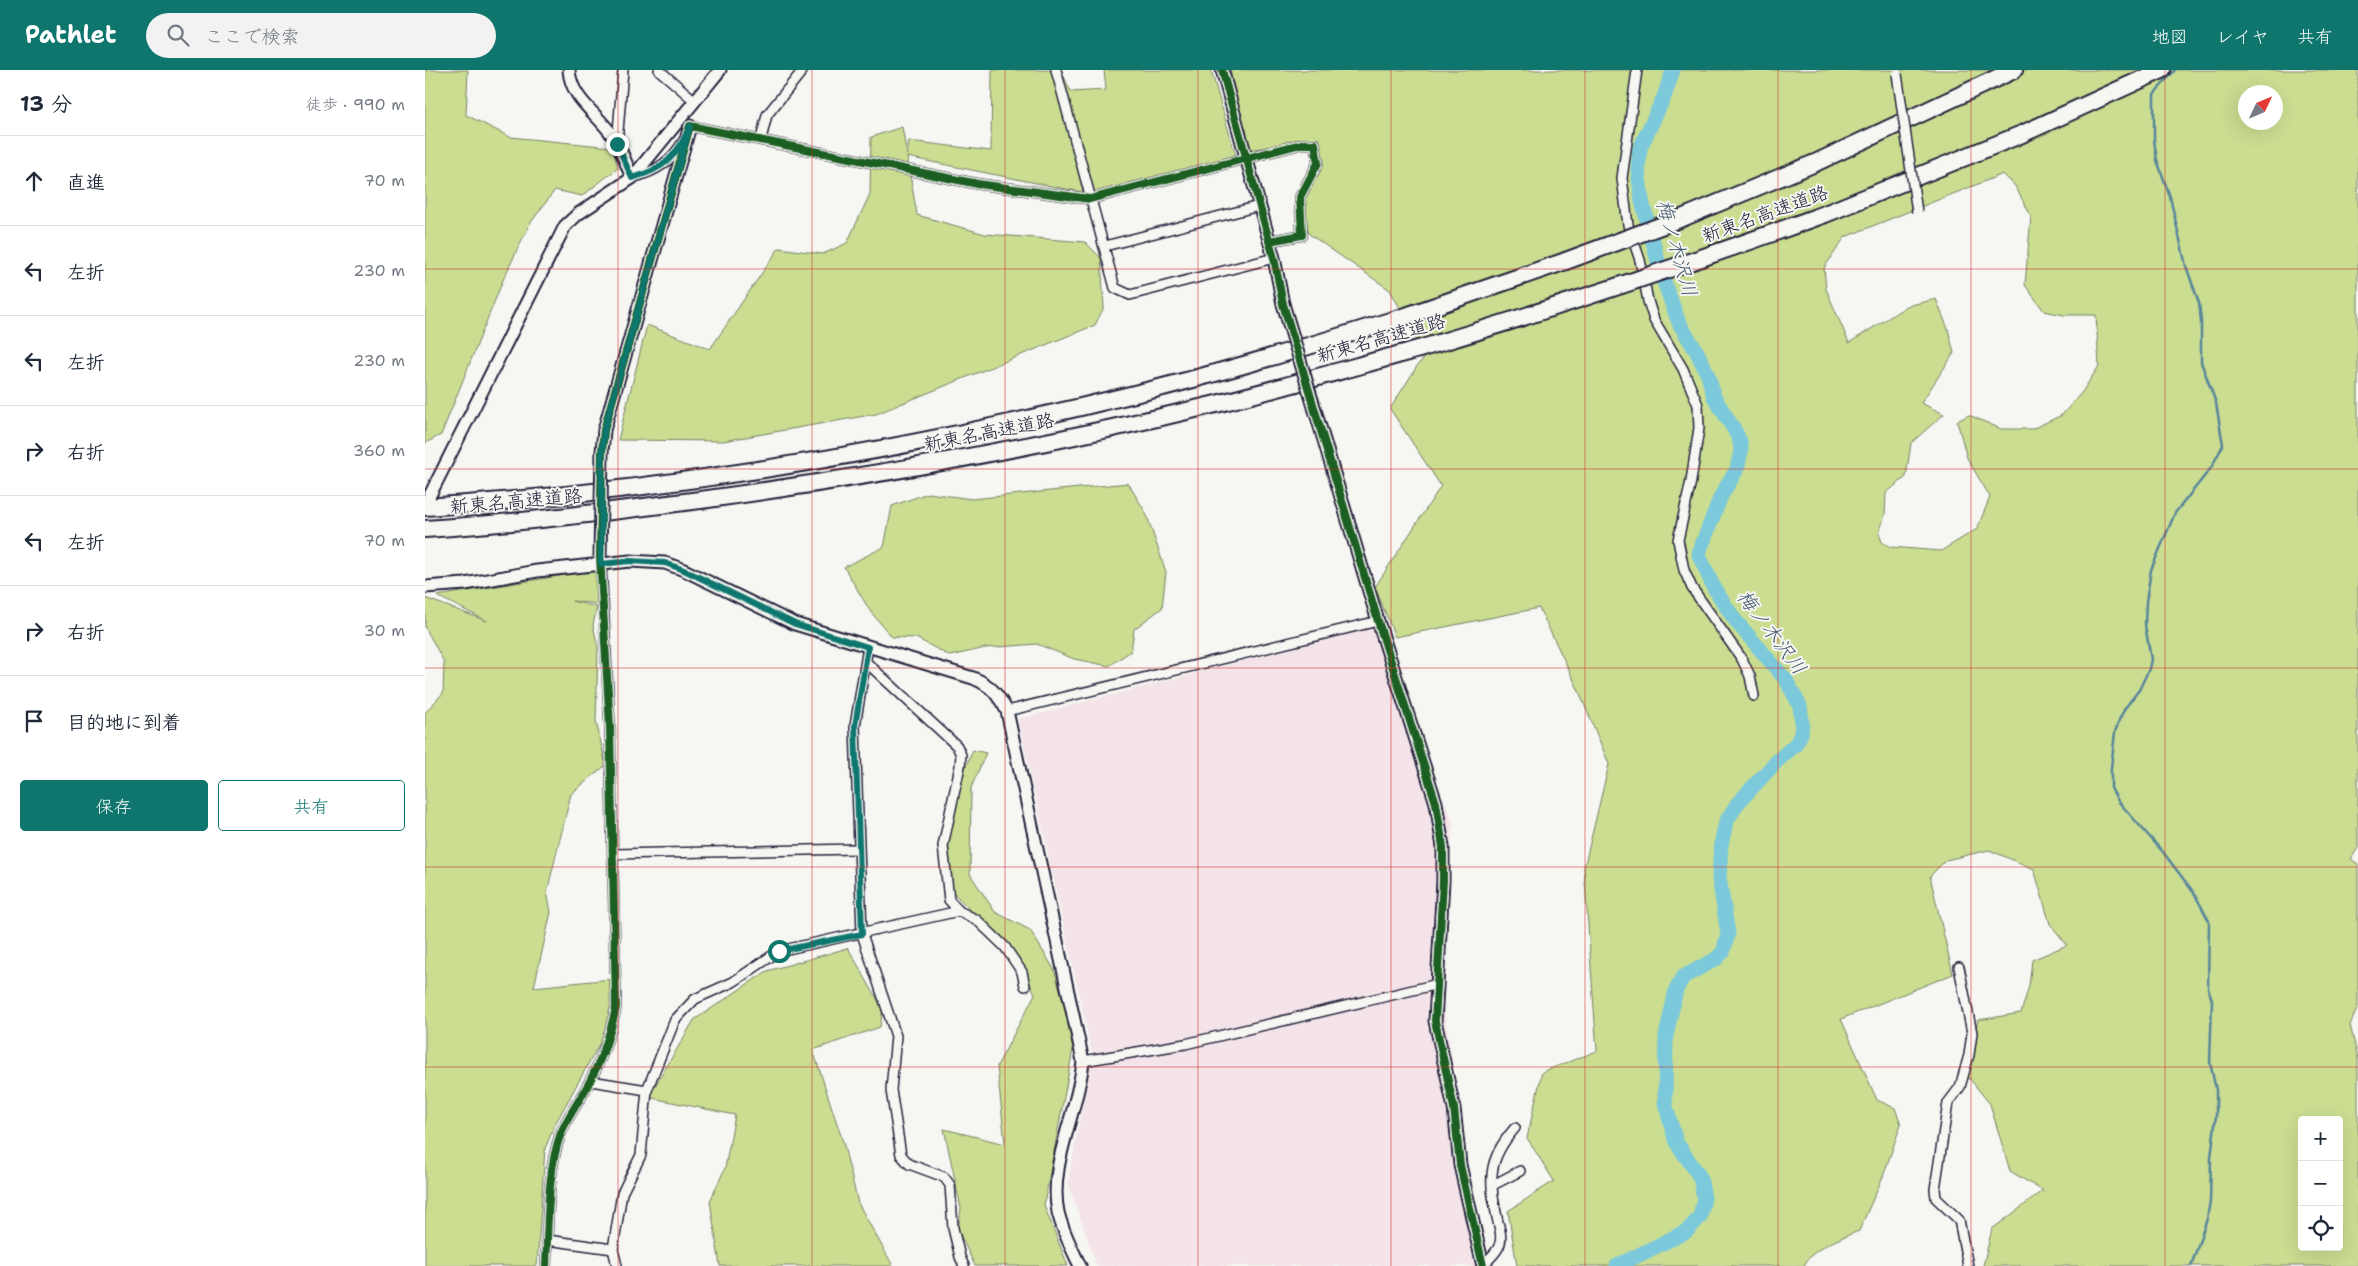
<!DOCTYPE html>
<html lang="ja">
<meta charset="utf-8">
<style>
body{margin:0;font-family:"Shantell Sans","Klee One",sans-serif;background:#f2f2f3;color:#1f2937}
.controls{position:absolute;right:15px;bottom:15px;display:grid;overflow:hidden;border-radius:5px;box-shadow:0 5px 20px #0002}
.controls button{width:45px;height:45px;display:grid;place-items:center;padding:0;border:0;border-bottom:1px solid #e0e1e3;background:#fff;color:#1f2937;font:25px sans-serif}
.compass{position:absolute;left:1813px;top:15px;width:45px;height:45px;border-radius:50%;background:#fff;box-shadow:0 5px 20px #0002;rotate:46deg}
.stop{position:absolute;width:15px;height:15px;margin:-11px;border:4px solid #0f766e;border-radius:50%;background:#fff}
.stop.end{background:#0f766e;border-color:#fff;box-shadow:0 1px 5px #0008}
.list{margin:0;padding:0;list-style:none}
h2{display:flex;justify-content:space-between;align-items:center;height:65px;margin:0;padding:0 20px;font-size:21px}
h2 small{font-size:16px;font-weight:400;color:#747a83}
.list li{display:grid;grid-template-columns:32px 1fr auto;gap:15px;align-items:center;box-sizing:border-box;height:90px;padding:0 20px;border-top:1px solid #e0e1e3}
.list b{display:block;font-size:19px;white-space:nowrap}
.list em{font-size:16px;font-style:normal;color:#747a83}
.actions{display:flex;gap:10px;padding:15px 20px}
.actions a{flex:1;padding:11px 0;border:1px solid #0f766e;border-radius:5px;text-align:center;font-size:18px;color:#0f766e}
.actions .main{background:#0f766e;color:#fff}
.icon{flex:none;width:28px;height:28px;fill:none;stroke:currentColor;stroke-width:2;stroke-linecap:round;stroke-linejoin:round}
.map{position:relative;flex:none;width:1933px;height:1196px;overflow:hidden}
header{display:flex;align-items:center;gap:30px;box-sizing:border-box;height:70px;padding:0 25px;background:#0f766e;color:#fff}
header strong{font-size:24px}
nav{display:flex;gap:28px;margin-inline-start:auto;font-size:18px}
.search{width:350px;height:45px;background:#f2f2f3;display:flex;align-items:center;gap:12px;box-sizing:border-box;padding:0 18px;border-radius:28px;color:#747a83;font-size:19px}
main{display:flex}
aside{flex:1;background:#fff}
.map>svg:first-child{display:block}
.built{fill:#f4e3e8}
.green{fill:#cadd91;stroke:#768066;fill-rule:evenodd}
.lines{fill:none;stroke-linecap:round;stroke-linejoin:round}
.stream{stroke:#58869b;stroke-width:2.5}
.river{stroke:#7cc9db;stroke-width:15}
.minor-casing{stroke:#22223b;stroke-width:12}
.tertiary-casing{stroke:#22223b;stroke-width:15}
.motorway-casing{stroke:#22223b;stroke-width:20}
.minor{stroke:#f6f6f2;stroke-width:9}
.tertiary{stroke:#f6f6f2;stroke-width:11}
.motorway{stroke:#f6f6f2;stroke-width:16}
.minor-bridge-casing{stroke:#22223b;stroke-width:12;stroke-linecap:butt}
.tertiary-bridge-casing{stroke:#22223b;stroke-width:15;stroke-linecap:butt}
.motorway-bridge-casing{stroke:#22223b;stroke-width:20;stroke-linecap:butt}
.minor-bridge{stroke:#f6f6f2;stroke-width:9}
.tertiary-bridge{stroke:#f6f6f2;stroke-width:11}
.motorway-bridge{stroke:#f6f6f2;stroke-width:16}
.cycleway-casing{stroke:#f6f6f2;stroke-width:11}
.cycleway{stroke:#1b5e20;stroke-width:8}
.route{stroke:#0f766e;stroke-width:6}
.grid{fill:none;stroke:#d62828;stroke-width:1;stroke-opacity:0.55}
.labels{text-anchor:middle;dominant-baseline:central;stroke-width:4;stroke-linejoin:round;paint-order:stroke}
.street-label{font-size:19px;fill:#22223b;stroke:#f6f6f2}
.water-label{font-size:20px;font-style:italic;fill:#3d546b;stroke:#f6f6f2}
</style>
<header>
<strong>Pathlet</strong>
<div class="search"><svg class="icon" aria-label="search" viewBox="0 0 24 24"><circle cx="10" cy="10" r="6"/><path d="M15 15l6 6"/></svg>ここで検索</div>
<nav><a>地図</a><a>レイヤ</a><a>共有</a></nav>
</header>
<main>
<aside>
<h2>13 分<small>徒歩 · 990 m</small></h2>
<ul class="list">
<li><svg class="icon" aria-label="ahead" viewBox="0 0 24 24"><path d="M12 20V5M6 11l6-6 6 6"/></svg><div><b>直進</b></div><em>70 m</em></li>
<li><svg class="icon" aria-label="left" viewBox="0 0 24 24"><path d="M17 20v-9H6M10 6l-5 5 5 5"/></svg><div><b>左折</b></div><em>230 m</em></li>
<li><svg class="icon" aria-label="left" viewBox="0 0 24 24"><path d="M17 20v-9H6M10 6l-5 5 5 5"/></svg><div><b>左折</b></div><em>230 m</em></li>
<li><svg class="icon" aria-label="right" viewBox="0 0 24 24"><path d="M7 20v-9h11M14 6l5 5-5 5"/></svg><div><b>右折</b></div><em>360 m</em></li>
<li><svg class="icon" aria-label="left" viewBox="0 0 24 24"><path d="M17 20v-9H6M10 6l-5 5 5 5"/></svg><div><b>左折</b></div><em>70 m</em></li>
<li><svg class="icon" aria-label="right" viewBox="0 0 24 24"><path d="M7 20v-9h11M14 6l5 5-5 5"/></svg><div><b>右折</b></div><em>30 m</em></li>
<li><svg class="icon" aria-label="arrive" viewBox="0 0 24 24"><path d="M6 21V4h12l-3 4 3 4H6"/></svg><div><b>目的地に到着</b></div></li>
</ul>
<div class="actions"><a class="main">保存</a><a>共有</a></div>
</aside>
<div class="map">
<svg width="1933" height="1196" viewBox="0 0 1933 1196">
<rect width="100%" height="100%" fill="#f6f6f2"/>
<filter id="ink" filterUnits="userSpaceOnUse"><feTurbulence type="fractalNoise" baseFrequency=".02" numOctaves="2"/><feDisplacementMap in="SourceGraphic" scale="10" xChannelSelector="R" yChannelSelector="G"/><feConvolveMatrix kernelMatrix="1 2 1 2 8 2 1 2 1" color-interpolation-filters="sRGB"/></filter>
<g filter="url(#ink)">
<!-- built -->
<path class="built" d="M954 556 1028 754 1013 897 1057 1196H672L643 1113 667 983 593 649Z"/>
<!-- green -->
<g class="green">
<path d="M0 0H43L41 45 85 67 187 77 193 98 157 126 130 120 104 155 78 210 16 365 0 373Z"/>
<path d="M567 0H636L646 22 681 20 679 0H786L811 86 666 124 482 87 492 145 560 164 660 172 676 188 679 237 670 255 451 344 298 371 193 370 222 255 285 279 354 178 398 184 422 173 445 124 446 67 477 57 482 85 484 71 566 81Z"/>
<path d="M805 0H1933V778L1926 789 1933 794V937L1925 955 1933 988V1196H1558L1567 1159 1618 1121 1585 1101 1565 1034 1540 1003 1553 950 1596 943 1604 916 1607 890 1642 875 1625 854 1609 799 1564 780 1521 790 1505 806 1528 904 1416 949 1452 1030 1470 1038 1476 1054 1459 1104 1434 1161C1416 1168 1386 1178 1379 1196H1092L1083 1141 1129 1111 1102 1068 1117 1002 1172 981 1159 798 1184 694 1153 619 1114 538 970 567 950 517 1016 416 965 339 994 293 999 289 984 254 965 220 884 164 873 125 893 93 890 70 823 80ZM1820 22H1850V52H1820ZM1578 104 1590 116 1606 146 1600 215 1619 241 1639 245H1671L1674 296 1657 322 1637 345 1607 359H1576L1544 345 1532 351 1542 388 1565 427 1552 459 1516 481 1465 477 1457 472 1454 463 1460 445 1461 423 1481 407 1486 373 1519 344 1496 333 1529 283 1523 259 1511 229 1482 236 1424 273 1401 219 1399 198 1420 167ZM1877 1050H1914V1177H1877Z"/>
<path d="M703 413 721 443 741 502 737 538 709 559 706 581 684 596 649 589 612 574 561 578 525 586 491 568 467 567 445 541 419 497 459 477 467 436 503 423 547 429Z"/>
<path d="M170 500 172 534 147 531 172 537 168 555 173 578 171 651 181 695 146 724 122 822 126 842 109 917 186 909V935L181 962 129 1056 120 1079 112 1196H0V643L18 623 19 592 0 557V528L62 551 12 526Z"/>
<path d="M548 680 561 683 546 718 545 804 570 842 605 860 629 899 642 944 648 979 619 1135 643 1196H550L533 1160 536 1138 519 1059 580 1074 572 996 610 924 591 884 533 828 516 806 536 707Z"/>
<path d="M423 878 458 939 455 957 388 980 418 1072 433 1133 468 1196H295L285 1131 300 1098 310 1045 227 1028 226 1023 269 950 342 901Z"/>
</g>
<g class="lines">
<!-- stream -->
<path class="stream" d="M1750 0 1729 24V70L1732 90 1745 127 1761 196 1774 233 1776 251V292L1791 333 1798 375 1786 398 1750 443 1726 500 1721 532 1720 555 1726 589 1724 599 1714 620 1700 638 1695 648 1690 662 1686 698V718L1693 731 1738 782 1769 823 1784 851 1783 918 1787 930 1785 992 1791 1020V1046L1786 1087 1785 1131 1782 1149 1766 1196"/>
<!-- river -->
<path class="river" d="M1192 1196 1262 1161 1275 1147 1279 1128 1275 1107 1251 1072 1240 1033 1241 966 1251 920 1258 907 1291 889 1298 882 1303 864 1294 807 1296 775 1301 752 1312 734 1351 692 1371 674 1376 664 1377 652 1375 636 1361 610 1310 550 1289 518 1274 485 1275 480 1296 426 1312 399 1316 381 1315 371 1309 359 1289 327 1283 305 1272 282 1254 253 1237 206 1217 131 1213 100 1215 78 1239 27 1248 0"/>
<defs>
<g id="minor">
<path d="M234 0 270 31"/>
<path d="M631 0 690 218 705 225 849 188"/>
<path d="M1212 0 1197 108 1203 155 1215 190 1223 231 1229 250 1258 299 1273 335 1274 358 1266 411 1253 470 1259 500 1267 518 1317 589 1325 606 1329 626"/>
<path d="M265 56 553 114 665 129 876 74H890L893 93 875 127 877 165 844 171"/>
<path d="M336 69 342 45 378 0"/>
<path d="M192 74 198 0"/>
<path d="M207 108C232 101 246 92 259 70"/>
<path d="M680 176 834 136"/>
<path d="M443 577 430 656 437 864 471 966 466 1020 476 1085 484 1094 519 1107 525 1115 528 1158 535 1187 539 1196"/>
<path d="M442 593 532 676 536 685 535 696 518 776 524 830 534 841 552 850 580 877 597 902 600 916"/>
<path d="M582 641 953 551"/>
<path d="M189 784 433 779"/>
<path d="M1534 897 1547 963 1544 985 1535 1017 1523 1033 1510 1119 1511 1128 1534 1150 1543 1196"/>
<path d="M658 991 760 974 1013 914"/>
<path d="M166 1011 222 1020"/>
<path d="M1068 1115 1095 1101"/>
<path d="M122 1170 188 1179"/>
<path d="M1058 1195C1063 1190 1070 1184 1073 1178 1078 1170 1075 1160 1073 1152 1064 1111 1061 1091 1090 1058"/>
<path d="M121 1196C123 1157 122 1099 136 1063 144 1043 157 1028 166 1009 178 986 186 962 191 937L185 657 176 494"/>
<path d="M192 1196 188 1179 197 1123 216 1085 222 1020 250 950 270 929 308 912 354 881 534 841"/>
</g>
<g id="tertiary">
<path d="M144 0C146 29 172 43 187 65 196 78 201 93 207 108"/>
<path d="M797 0 849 188 858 234"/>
<path d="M890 340 953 551 1011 733 1018 777V811L1010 951 1029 1038 1035 1095 1058 1196"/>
<path d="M177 382 179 360 265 56"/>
<path d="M0 435 140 156 153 144 207 108 295 0"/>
<path d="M0 517 40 514 112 501 205 491 240 493 259 500 370 554 548 608C566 615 573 625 582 641L658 991C654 1039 623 1095 633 1142 637 1160 647 1179 655 1196"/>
</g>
<g id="motorway">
<path d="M1390 93 1589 0"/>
<path d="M1400 144 1597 64 1737 0"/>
<path d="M0 437C245 421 491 379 730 319 814 298 898 272 981 246"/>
<path d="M0 459C95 453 189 441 283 429 451 406 618 376 783 336 854 319 924 298 994 279"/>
</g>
</defs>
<!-- minor casing -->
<use href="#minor" class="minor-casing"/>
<!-- tertiary casing -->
<use href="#tertiary" class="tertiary-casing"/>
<!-- motorway casing -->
<use href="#motorway" class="motorway-casing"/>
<!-- minor -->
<use href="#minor" class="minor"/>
<!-- tertiary -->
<use href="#tertiary" class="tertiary"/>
<!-- motorway -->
<use href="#motorway" class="motorway"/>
<defs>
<path id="minor-bridge" d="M1472 4 1492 142"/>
<g id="tertiary-bridge">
<path d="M858 234 890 340"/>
<path d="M175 487 177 382"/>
</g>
<g id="motorway-bridge">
<path d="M981 246 1138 192 1257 148 1390 93"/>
<path d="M994 279C1131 238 1266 193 1400 144"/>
</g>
</defs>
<!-- minor-bridge casing -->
<use href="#minor-bridge" class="minor-bridge-casing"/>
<!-- tertiary-bridge casing -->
<use href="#tertiary-bridge" class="tertiary-bridge-casing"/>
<!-- motorway-bridge casing -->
<use href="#motorway-bridge" class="motorway-bridge-casing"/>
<!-- minor-bridge -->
<use href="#minor-bridge" class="minor-bridge"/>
<!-- tertiary-bridge -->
<use href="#tertiary-bridge" class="tertiary-bridge"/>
<!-- motorway-bridge -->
<use href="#motorway-bridge" class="motorway-bridge"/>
<defs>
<g id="cycleway">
<path d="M797 0 849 188 858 234 953 551 1011 733 1018 777V811L1010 951 1029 1038 1035 1095 1058 1196"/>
<path d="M121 1196C123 1157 122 1099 136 1063 144 1043 157 1028 166 1009 178 986 186 962 191 937L185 657 175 487 177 382 179 360 265 56 553 114 665 129 876 74H890L893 93 875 127 877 165 844 171"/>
</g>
</defs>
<!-- cycleway casing -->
<use href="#cycleway" class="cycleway-casing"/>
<!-- cycleway -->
<use href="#cycleway" class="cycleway"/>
</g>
</g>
<g class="lines" filter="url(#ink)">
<!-- route -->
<path class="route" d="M192 74 207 108C239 99 252 87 265 56L179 360 177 382 176 494 205 491 240 493 259 500 370 554 443 577 430 656 437 864 354 881"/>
</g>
<!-- grid -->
<path class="grid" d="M193 0V1196M387 0V1196M580 0V1196M773 0V1196M966 0V1196M1160 0V1196M1353 0V1196M1546 0V1196M1740 0V1196M0 199H1933M0 399H1933M0 598H1933M0 797H1933M0 997H1933"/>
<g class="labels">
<!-- street labels -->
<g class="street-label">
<text transform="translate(1340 144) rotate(-20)">新東名高速道路</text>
<text transform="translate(956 268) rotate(-16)">新東名高速道路</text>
<text transform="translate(564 362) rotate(-11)">新東名高速道路</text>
<text transform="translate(91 431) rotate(-5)">新東名高速道路</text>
</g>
<!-- water labels -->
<g class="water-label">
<text transform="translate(1252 178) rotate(74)">梅ノ木沢川</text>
<text transform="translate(1347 562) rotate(53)">梅ノ木沢川</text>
</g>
</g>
</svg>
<div class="controls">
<button>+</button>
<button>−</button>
<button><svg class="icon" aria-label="locate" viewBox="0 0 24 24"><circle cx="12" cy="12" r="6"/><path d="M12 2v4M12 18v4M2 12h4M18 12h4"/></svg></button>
</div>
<svg class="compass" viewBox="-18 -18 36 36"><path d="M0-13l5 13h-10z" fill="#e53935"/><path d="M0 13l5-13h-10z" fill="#747a83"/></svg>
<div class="stop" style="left:354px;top:881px"></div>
<div class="stop end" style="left:192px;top:74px"></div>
</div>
</main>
